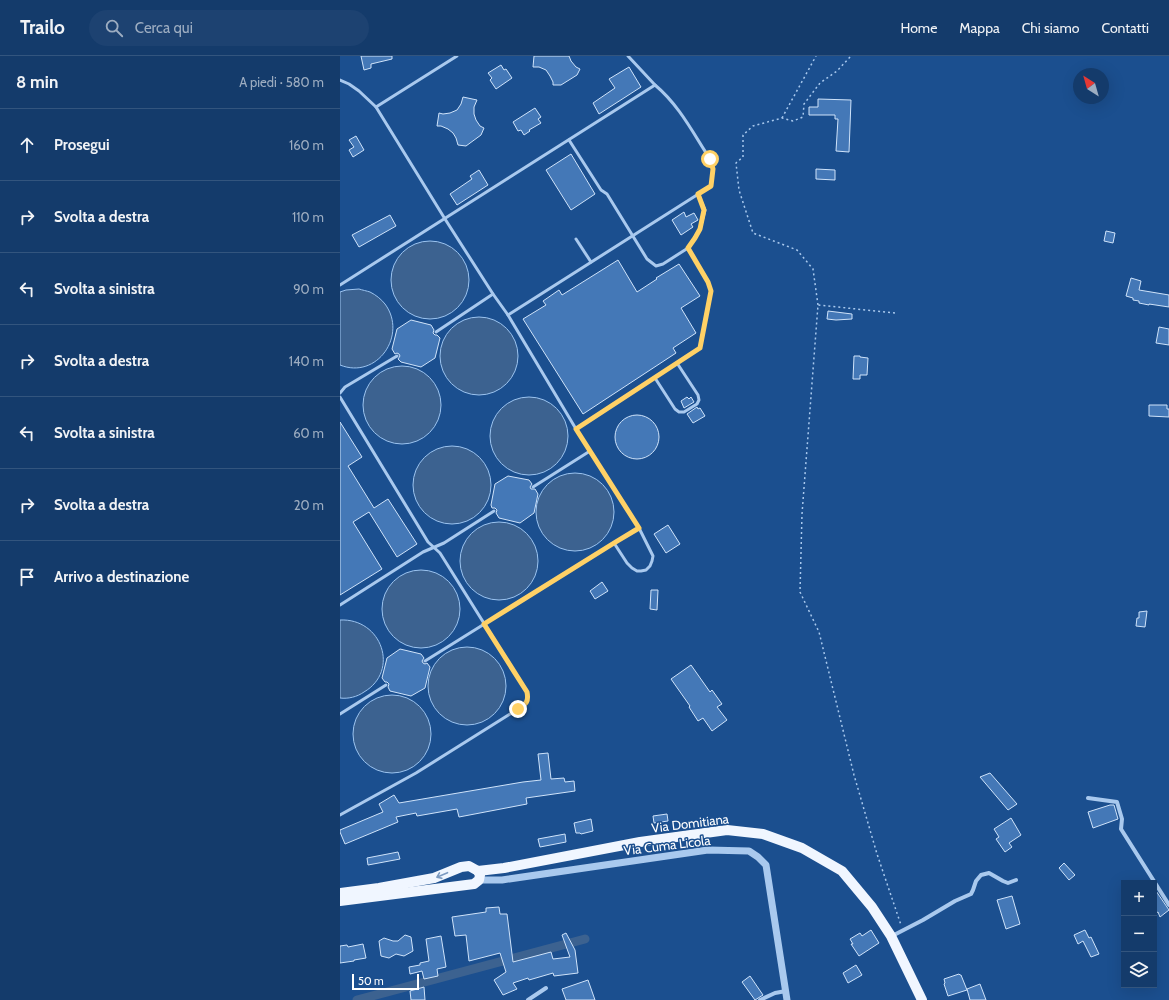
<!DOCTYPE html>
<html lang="it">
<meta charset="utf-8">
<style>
body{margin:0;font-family:Cabin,sans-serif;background:#1d4271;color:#f1f3f6}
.controls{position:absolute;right:12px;bottom:12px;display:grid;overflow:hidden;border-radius:0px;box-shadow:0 4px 16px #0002}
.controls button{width:36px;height:36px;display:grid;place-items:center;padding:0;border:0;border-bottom:1px solid #33557e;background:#143b6b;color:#f1f3f6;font:20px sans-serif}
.compass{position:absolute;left:733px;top:12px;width:36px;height:36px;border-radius:50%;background:#143b6b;box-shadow:0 4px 16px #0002;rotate:323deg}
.scale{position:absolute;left:12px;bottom:10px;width:67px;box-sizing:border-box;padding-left:4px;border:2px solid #fff;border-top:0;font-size:11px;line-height:14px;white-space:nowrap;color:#fff;-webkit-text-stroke:3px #1b4f8f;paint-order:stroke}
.stop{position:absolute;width:12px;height:12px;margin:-9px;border:3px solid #ffd166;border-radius:50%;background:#fff}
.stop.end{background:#ffd166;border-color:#fff;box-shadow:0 1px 4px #0008}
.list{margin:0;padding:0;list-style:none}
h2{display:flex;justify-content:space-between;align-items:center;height:52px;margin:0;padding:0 16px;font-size:17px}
h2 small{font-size:13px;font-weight:400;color:#9dadc1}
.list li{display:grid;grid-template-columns:26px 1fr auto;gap:12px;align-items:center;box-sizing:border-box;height:72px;padding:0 16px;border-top:1px solid #33557e}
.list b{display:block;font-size:15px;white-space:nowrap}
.list em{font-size:13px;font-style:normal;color:#9dadc1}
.icon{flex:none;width:22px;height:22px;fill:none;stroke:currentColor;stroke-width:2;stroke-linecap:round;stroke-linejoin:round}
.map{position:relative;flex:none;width:829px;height:944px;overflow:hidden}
header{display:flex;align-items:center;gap:24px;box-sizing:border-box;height:56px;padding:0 20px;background:#143b6b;border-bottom:1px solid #33557e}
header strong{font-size:19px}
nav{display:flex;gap:22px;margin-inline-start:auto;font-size:14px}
.search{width:280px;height:36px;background:#1d4271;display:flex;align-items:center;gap:10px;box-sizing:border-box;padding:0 14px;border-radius:22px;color:#9dadc1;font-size:15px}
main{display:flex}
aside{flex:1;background:#143b6b}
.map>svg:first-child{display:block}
.water{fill:#3c6290;stroke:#9cc4f0}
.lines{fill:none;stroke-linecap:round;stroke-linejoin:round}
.canal{stroke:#3c6290;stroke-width:9}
.building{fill:#4478b7;stroke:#cfe3fa}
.path{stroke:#a9c9ee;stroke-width:1.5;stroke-dasharray:2 3;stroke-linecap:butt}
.service{stroke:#a9c9ee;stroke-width:3}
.minor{stroke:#a9c9ee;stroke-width:4}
.tertiary{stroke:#a9c9ee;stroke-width:7}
.primary{stroke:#f0f6ff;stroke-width:10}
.oneway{stroke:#7b9ac1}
.route{stroke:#ffd166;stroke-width:5}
.labels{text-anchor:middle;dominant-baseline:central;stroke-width:3;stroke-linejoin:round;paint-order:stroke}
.street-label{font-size:13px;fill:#fff;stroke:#1b4f8f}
</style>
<header>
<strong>Trailo</strong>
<div class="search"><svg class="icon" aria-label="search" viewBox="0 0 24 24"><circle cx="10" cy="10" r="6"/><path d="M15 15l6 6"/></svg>Cerca qui</div>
<nav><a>Home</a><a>Mappa</a><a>Chi siamo</a><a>Contatti</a></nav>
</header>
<main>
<aside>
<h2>8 min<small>A piedi · 580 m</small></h2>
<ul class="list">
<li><svg class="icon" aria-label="ahead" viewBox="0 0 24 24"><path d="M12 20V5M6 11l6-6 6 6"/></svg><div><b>Prosegui</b></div><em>160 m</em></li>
<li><svg class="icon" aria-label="right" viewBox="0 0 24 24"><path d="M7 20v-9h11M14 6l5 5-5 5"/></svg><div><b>Svolta a destra</b></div><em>110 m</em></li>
<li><svg class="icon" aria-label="left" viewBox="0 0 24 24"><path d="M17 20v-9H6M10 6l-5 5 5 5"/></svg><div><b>Svolta a sinistra</b></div><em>90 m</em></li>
<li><svg class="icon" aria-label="right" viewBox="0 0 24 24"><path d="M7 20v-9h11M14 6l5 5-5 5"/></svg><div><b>Svolta a destra</b></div><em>140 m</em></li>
<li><svg class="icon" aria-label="left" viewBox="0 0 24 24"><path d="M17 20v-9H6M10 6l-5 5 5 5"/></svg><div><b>Svolta a sinistra</b></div><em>60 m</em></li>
<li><svg class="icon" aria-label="right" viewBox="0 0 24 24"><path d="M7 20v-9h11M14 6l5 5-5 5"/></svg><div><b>Svolta a destra</b></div><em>20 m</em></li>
<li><svg class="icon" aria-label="arrive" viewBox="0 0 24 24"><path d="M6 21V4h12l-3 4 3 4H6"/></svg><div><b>Arrivo a destinazione</b></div></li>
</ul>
</aside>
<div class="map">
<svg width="829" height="944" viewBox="0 0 829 944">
<rect width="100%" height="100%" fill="#1b4f8f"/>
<!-- water -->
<g class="water">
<circle cx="90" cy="224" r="39"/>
<path d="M19 233C22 234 27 235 30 236 36 239 41 243 45 248 68 279 37 324 0 309V236L6 234Z"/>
<circle cx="139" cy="300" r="39"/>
<circle cx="62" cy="349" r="39"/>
<circle cx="189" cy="380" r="39"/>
<circle cx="112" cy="429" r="39"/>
<circle cx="235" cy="456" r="39"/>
<circle cx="159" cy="505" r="39"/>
<circle cx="81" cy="553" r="39"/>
<path d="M0 564C42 562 60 615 24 636 17 641 8 643 0 642Z"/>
<circle cx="127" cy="630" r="39"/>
<circle cx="52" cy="678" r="39"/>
</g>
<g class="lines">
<!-- canal -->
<path class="canal" d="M17 944 245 883"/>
</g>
<!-- building -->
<g class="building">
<path d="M21 0H52V3L31 8V12L24 14Z"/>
<path d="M194 0H229L231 5 236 11 240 13 237 19 221 29H213V26L210 20 206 14 199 11H193Z"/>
<path d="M161 9 164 14 166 13 172 22 156 33 150 24 152 22 148 17Z"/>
<path d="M289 11 301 31 259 58 253 47 275 32 269 23Z"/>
<path d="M123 41 137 44 134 51V58L136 64 140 70 144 72 141 79 126 90 118 89 116 82 113 77 108 73 101 70H97L99 57 103 58 110 57 117 54 121 48Z"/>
<path d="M478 43 511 44 509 96 496 95 498 63H495V59H469V51H478Z"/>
<path d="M195 52 201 61 198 63 201 67 189 74 190 75 184 79 181 74 178 75 173 66Z"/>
<path d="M16 80 24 94 13 101 9 94 14 91 9 84Z"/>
<path d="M231 98 255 138 231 154 206 114Z"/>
<path d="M476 113 495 114V124L476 123Z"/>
<path d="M139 114 148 129 117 149 110 138 132 123 130 120Z"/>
<path d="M344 156 346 161 354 157 358 164 351 168 353 171 341 179 332 164Z"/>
<path d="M50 159 56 170 19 191 12 179Z"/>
<path d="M766 175 775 177 773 187 764 185Z"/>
<path d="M278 204 297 236 317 223 316 222 339 208 360 240 341 252 356 277 333 292 336 297 243 358 183 263 206 249 203 245 219 234 222 239Z"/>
<path d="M791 222 801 225 799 234 829 239V251L809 248V249L799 247V245L793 244V242L786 240Z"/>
<path d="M488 255 512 258V263L496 264 487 263Z"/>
<path d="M71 264 91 269 94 274 93 277 95 279H97L100 282 95 302 81 311 61 306 58 303 60 300 59 298 57 297 55 298 52 293 57 273Z"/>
<path d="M819 271 829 273V289L816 287Z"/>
<path d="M514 300H520V301L528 302 527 319H520V323H513Z"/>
<path d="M347 341 349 343 351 341 354 346 344 352 341 345Z"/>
<path d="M809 349H827V353H829V361L809 360Z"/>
<path d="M357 351 358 353 360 352 365 360 353 367 347 358Z"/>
<circle cx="297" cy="381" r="22"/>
<path d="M0 366 22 401 8 410 34 452 48 443 77 488 57 501 29 456 13 466 42 513 0 539Z"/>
<path d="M168 420 189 424 192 428 190 431 191 433H195L198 438 194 457 180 467 159 462 156 457 157 454 155 452H152L151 449 155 428Z"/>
<path d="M328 469 340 488 326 497 314 478Z"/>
<path d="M262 526 268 535 255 543 250 535Z"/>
<path d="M311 534H318L317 554 310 553Z"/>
<path d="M807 555 805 571 796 570 797 562H799V556Z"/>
<path d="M60 593 81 598 84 602 82 605 83 607 85 608 87 607 90 611 85 632 71 640 50 635 48 631 49 628 47 626H45L42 622 47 602Z"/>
<path d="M351 609 370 636 372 634 382 648 377 651 387 664 372 675 363 662 358 665 349 651 350 650 331 623Z"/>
<path d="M208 697 211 723 224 722 225 726 234 725 235 735 186 742 187 748 119 761 117 753 77 760 76 757 56 761 58 766 5 788 0 776V774L43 756 39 748 54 739 59 747 183 726 201 724 198 698Z"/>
<path d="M650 717 677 748 668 754 640 721Z"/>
<path d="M770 749H774L778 763 753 772 748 756Z"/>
<path d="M327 758 328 765 314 767 313 760Z"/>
<path d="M671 762 681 779 669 787 672 791 665 796 656 783 659 781 654 773Z"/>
<path d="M251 763 253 775 241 778 240 777H236L234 767Z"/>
<path d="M225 778 226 786 200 791 198 783Z"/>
<path d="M58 796 60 803 28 809 27 802Z"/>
<path d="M724 807 735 819 729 824 719 812Z"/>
<path d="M814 832 829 854 820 861 818 856 814 858Z"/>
<path d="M672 840 680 868 666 873 657 844Z"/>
<path d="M159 851 160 858H167L173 906 211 896 213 903 230 901 222 879 226 877 235 894 238 917 214 920 213 917 189 924 188 922 173 927 177 933 163 939 154 924 166 916 160 897 129 905 126 879 115 880 112 861 146 856V852Z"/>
<path d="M531 874 539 887 519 900 511 888H513L510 883 520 877 522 880Z"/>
<path d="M745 874 749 882 751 881 759 898 751 901 743 885 738 888 734 879Z"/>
<path d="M65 879 71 881 73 895 64 900 56 898 49 902 41 900 39 885 44 882 53 885H58Z"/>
<path d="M101 880 106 911 97 913 98 920 84 923 82 915 70 918 69 911 80 909V907L89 905 86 883Z"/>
<path d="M23 888 26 902 14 904V905L0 907V890L7 889 8 891Z"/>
<path d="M516 909 522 919 508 927 503 917Z"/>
<path d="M619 918 620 919H621L627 934 608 940 604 928 605 927 604 923Z"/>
<path d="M410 920 423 939 415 944 402 926Z"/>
<path d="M248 924 255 944H226L222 933Z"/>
<path d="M640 928 646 944H630L627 933Z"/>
<path d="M84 931 85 944H71L70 935Z"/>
</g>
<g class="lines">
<!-- path -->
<g class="path">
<path d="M442 62 476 0"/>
<path d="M478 249 473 213 457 194 413 177 399 134 396 107 403 101V79L413 70 442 62 453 65 463 61 464 48 480 27 497 15 511 0"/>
<path d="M555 257 478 249 462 458 460 536 479 576 514 719 537 798 561 869"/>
</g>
<!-- service -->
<g class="service">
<path d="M288 0 315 29"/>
<path d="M0 24 9 28 19 35 36 51 105 163 153 238 168 259 236 373 299 472 313 500 312 505 310 510 306 514 301 515H297L292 512 287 507 274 487"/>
<path d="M36 51 117 0"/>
<path d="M229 84 261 134 267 138 307 203 316 210 323 208 348 192 355 182 360 173 365 154 358 138"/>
<path d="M236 183 251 206"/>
<path d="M0 229 315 29C339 49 353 77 370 103L373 113 371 130 168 259"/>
<path d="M96 276 153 238"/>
<path d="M315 322 335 353 339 356H344L357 348 359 344 358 339 337 307"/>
<path d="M0 337 5 331 57 300"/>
<path d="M0 341 88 486 100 497 187 636C189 646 186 648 178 653L76 717 0 759"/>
<path d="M236 373 360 292 371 235 368 226 348 192"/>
<path d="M193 431 250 395"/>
<path d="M0 549 83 496 104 487 154 455"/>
<path d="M85 605 274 487 299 472"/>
<path d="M0 658 46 629"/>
</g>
<!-- minor -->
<g class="minor">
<path d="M748 742 777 746 782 763 781 773 829 849"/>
<path d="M552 880 583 864 615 845 631 838 633 834 636 825 641 819 649 817 663 825 668 827 676 824"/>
<path d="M188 944 206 932"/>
<path d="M420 944 435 937 446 935"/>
</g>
<!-- tertiary -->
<path class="tertiary" d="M139 824H162L368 794 409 795 418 801 426 809 447 944"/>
<!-- primary -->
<g class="primary">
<path d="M0 837 39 832 94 822 121 811 129 810 138 815 164 812 300 786 387 774 423 778 462 792 502 815 532 851 551 880 582 944"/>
<path d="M0 845 134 828 139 824 140 819 138 815"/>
</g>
</g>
<!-- one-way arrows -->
<defs><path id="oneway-shaft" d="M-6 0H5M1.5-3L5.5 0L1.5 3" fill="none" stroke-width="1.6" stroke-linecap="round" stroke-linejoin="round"/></defs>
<use class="oneway" href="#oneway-shaft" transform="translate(102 819) rotate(157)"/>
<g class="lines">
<!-- route -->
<path class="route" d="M178 653C186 648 189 646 187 636L144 568 274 487 299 472 236 373 360 292 371 235 368 226 348 192 355 182 360 173 364 154 358 138 371 130 373 113 370 103"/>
</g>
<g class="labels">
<!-- street labels -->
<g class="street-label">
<text transform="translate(350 767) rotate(-7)">Via Domitiana</text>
<text transform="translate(327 789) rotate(-7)">Via Cuma Licola</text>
</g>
</g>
</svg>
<div class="controls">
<button>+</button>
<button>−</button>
<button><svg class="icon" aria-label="layers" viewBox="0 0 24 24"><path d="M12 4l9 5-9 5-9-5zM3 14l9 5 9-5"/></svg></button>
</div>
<svg class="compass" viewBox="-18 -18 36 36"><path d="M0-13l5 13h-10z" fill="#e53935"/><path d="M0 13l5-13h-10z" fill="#9dadc1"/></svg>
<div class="scale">50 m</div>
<div class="stop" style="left:370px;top:103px"></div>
<div class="stop end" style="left:178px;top:653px"></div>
</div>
</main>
